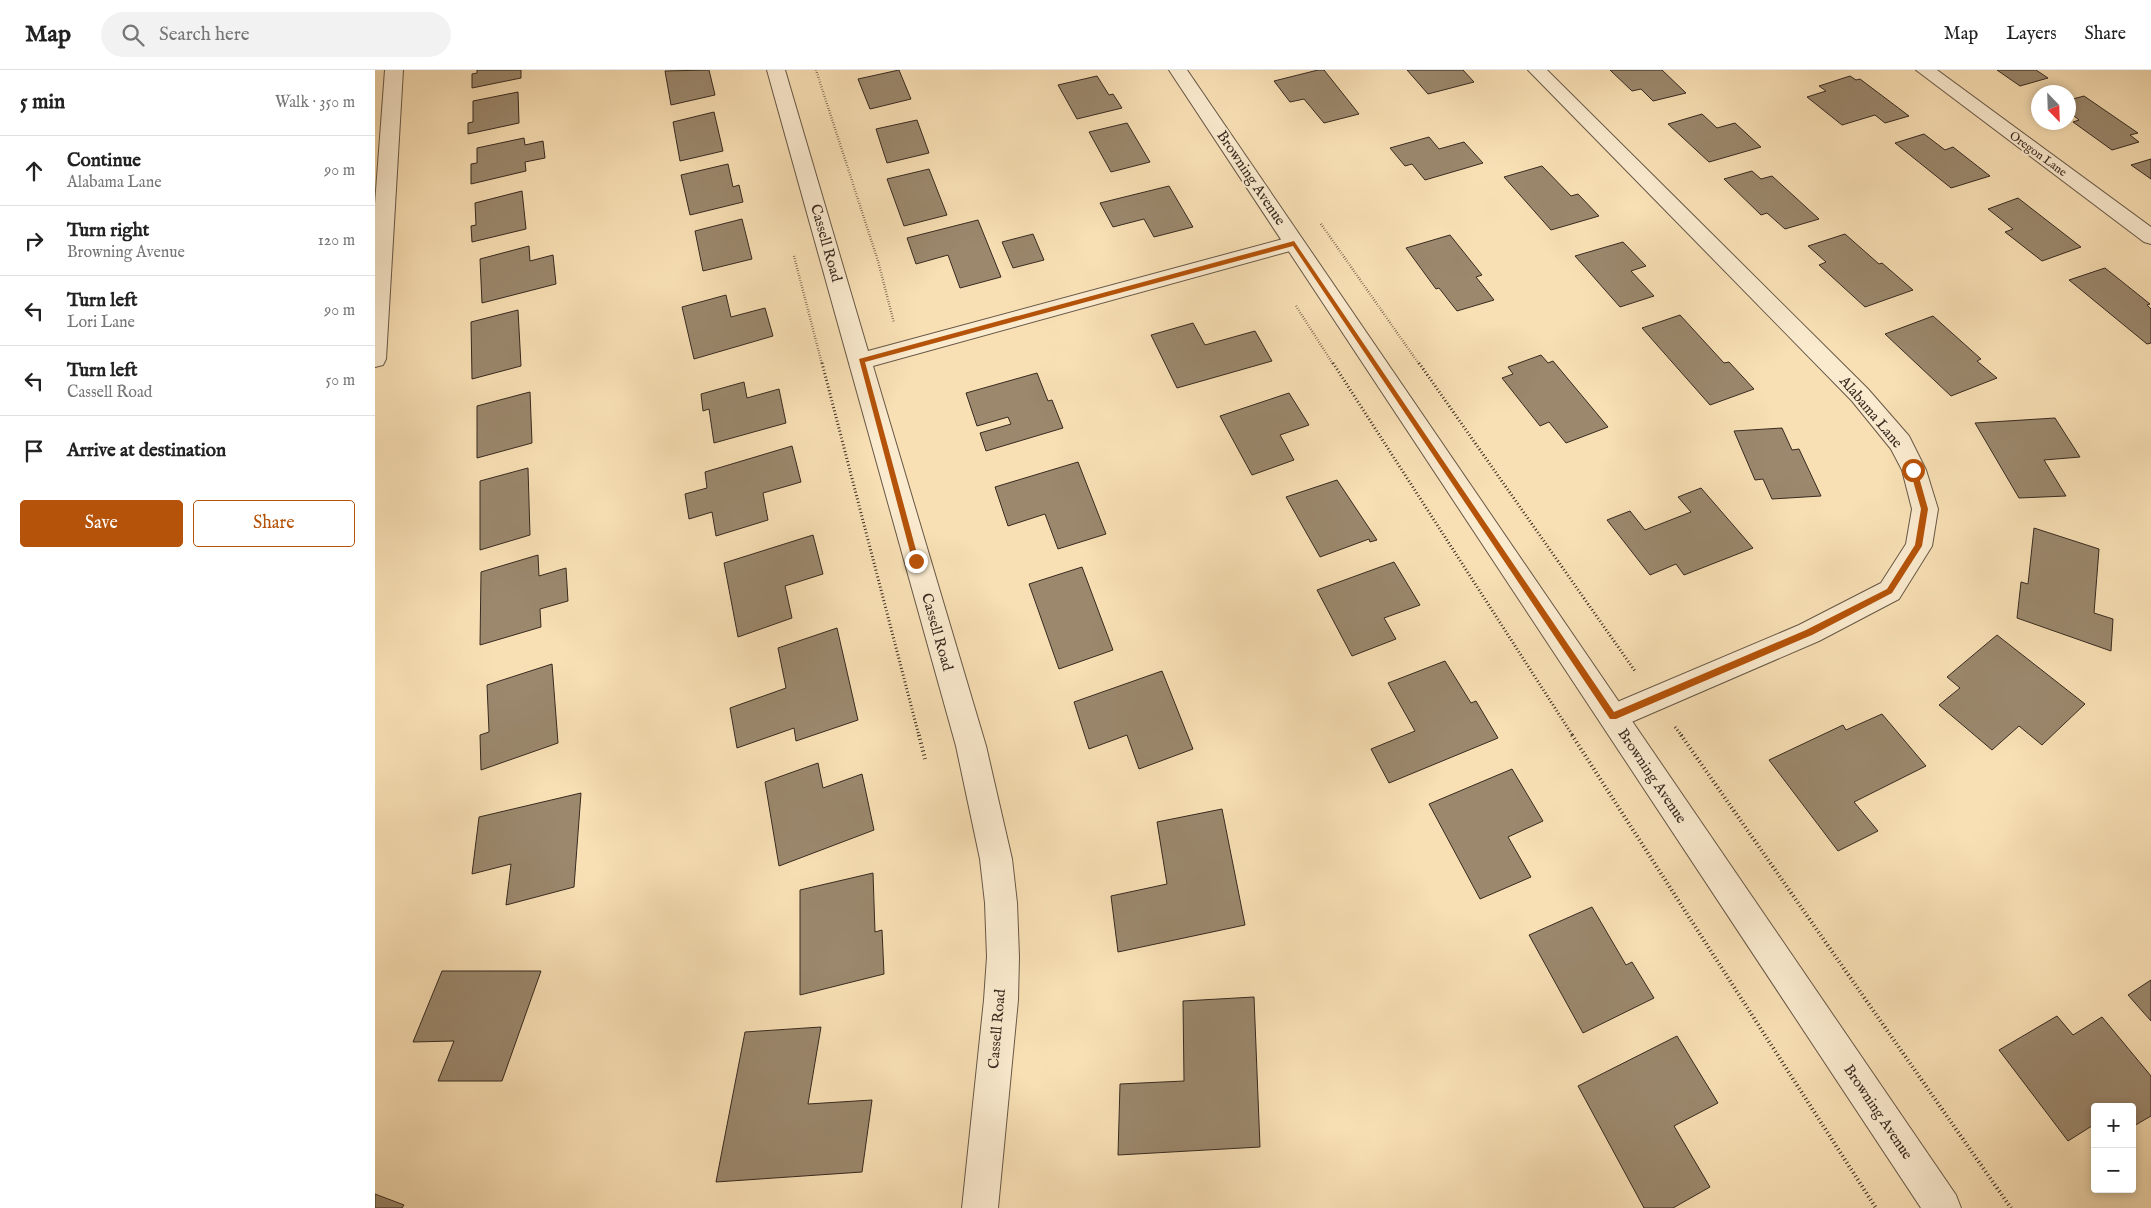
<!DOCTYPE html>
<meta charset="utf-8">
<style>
body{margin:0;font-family:"IM FELL English",serif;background:#f2f2f2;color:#222}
.controls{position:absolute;right:15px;bottom:15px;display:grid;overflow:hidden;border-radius:5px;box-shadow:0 2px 8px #0003}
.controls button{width:45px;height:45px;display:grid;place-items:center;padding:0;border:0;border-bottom:1px solid #e0e0e0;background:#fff;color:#222;font:25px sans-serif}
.compass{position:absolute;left:1656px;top:15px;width:45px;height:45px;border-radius:50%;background:#fff;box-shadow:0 2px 8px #0003;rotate:157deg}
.stop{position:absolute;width:15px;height:15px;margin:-11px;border:4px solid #b45309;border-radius:50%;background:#fff}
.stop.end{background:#b45309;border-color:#fff;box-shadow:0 1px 5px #0008}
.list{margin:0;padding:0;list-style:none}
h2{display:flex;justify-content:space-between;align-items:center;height:65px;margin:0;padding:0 20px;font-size:21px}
h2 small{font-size:16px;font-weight:400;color:#767676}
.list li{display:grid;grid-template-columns:32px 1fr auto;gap:15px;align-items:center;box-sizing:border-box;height:70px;padding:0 20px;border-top:1px solid #e0e0e0}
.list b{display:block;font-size:19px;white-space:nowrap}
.list p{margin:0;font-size:16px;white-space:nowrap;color:#767676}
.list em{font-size:16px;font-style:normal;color:#767676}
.actions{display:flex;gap:10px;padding:15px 20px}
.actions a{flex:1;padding:11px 0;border:1px solid #b45309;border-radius:5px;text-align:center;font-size:18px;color:#b45309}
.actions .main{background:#b45309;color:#fff}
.icon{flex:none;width:28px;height:28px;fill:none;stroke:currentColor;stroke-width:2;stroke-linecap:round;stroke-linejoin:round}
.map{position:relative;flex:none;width:1776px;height:1138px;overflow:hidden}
header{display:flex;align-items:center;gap:30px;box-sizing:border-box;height:70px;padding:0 25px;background:#fff;border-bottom:1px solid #e0e0e0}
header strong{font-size:24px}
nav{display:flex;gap:28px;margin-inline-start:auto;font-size:18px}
.search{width:350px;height:45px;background:#f2f2f2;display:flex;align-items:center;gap:12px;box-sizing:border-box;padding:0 18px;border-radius:28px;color:#767676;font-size:19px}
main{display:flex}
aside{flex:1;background:#fff}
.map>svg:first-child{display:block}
.building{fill:#9b886d;stroke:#372a20}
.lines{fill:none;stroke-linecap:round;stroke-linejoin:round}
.minor-casing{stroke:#675745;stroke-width:2}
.tertiary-casing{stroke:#675745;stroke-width:2}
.path-far2{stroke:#372a20;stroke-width:2.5;stroke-dasharray:0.5 2;stroke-linecap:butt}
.path-far1{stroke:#372a20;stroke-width:3;stroke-dasharray:1 2.5;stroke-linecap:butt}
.path{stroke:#372a20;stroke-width:4;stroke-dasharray:1 3;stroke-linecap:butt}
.minor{fill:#faeace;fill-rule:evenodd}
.tertiary{fill:#faeace;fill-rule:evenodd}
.route{fill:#b45309}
.labels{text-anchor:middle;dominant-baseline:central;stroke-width:4;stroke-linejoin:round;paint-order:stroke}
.far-street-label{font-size:12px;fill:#372a20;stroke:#faeace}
.street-label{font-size:15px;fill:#372a20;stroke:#faeace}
</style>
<header>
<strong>Map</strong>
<div class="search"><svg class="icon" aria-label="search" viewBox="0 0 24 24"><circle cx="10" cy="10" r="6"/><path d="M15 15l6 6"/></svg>Search here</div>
<nav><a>Map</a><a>Layers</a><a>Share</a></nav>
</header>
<main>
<aside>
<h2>5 min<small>Walk · 350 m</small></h2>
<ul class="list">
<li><svg class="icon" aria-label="ahead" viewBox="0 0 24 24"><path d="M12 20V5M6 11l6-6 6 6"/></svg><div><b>Continue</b><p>Alabama Lane</p></div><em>90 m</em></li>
<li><svg class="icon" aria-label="right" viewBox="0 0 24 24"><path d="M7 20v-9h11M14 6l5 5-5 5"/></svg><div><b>Turn right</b><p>Browning Avenue</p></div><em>120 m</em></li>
<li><svg class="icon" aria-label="left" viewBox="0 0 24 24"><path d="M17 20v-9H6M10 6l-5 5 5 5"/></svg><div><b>Turn left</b><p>Lori Lane</p></div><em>90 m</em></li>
<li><svg class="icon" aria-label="left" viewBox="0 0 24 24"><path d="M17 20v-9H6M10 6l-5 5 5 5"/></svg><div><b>Turn left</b><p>Cassell Road</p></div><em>50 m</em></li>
<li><svg class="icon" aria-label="arrive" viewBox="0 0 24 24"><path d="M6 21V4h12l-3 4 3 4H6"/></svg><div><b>Arrive at destination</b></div></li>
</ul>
<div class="actions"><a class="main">Save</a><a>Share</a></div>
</aside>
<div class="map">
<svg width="1776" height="1138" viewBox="0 0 1776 1138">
<rect width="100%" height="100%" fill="#f8dfb4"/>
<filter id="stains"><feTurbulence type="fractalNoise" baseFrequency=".004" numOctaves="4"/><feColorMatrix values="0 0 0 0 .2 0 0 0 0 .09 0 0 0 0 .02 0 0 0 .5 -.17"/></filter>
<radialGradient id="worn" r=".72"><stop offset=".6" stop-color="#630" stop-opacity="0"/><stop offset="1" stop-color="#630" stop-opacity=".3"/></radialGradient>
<!-- building -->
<g class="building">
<path d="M102 0H146V8L97 18V4L102 3Z"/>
<path d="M334 0 340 25 296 35 290 1Z"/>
<path d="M524 0 536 29 495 39 483 9Z"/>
<path d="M943 0H949L984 44 949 53 929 29 915 32 899 11Z"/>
<path d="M1032 0H1088L1099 12 1053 24Z"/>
<path d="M1235 0H1287L1311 23 1278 31 1266 19 1257 21Z"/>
<path d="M1622 0H1661L1673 8 1645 16Z"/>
<path d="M722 6 734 25 738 24 747 38 702 49 683 15Z"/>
<path d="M1475 6 1481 10 1485 9 1534 46 1510 53 1500 45 1467 55 1432 27 1451 21 1444 16Z"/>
<path d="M143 22 144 53 93 64V53L98 52V31Z"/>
<path d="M1709 26 1763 63 1755 65 1764 72 1737 80 1698 52 1704 50 1694 42V30Z"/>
<path d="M339 42 348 81 305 91 298 52Z"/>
<path d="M1327 44 1342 58 1360 53 1386 77 1334 92 1293 54Z"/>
<path d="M542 50 554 83 512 93 501 59Z"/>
<path d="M752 53 775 92 736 102 714 62Z"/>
<path d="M1549 64 1570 80 1578 77 1615 106 1576 118 1520 73Z"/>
<path d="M1054 67 1064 79 1089 72 1108 93 1050 110 1037 94 1030 96 1015 78Z"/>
<path d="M149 68 150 75 168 71 170 88 150 92 151 101 96 114V94L102 93V78Z"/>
<path d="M1776 89V109L1756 95Z"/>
<path d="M353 94 358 117 364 115 368 132 315 145 306 105Z"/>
<path d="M1167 96 1196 126 1203 124 1224 146 1176 160 1129 107Z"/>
<path d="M554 99 572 145 529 156 512 109Z"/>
<path d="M1377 101 1386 109 1397 106 1444 149 1410 159 1392 143 1386 145 1349 109Z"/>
<path d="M794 116 818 157 779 167 769 149 738 157 725 133Z"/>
<path d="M147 121 151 159 97 172 96 156 101 155 100 133Z"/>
<path d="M1643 128 1706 177 1667 191 1630 162 1638 159 1613 139Z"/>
<path d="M367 149 377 189 328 201 320 161Z"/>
<path d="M603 150 626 207 585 218 573 185 541 194 532 168Z"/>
<path d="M658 164 669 190 638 198 627 172Z"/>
<path d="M1470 164 1504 194 1507 193 1538 220 1490 237 1444 195 1451 192 1433 176Z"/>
<path d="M1075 165 1107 205 1101 207 1119 230 1082 241 1064 218 1061 219 1031 178Z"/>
<path d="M1248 172 1271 196 1256 201 1279 226 1245 237 1200 186Z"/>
<path d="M154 176 155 191 178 185 181 214 107 233 105 189Z"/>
<path d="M1730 198 1775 234 1772 235 1776 239V273L1772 274 1694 210Z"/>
<path d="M351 225 356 247 390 238 398 266 319 289 307 237Z"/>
<path d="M143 240 146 296 97 309 96 252Z"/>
<path d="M1305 245 1349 293 1354 292 1379 319 1335 335 1267 258Z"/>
<path d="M1558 246 1606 289 1602 291 1622 308 1576 326 1510 264Z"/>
<path d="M818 253 830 275 880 261 897 291 802 318 776 265Z"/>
<path d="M1166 285 1173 293 1178 291 1233 357 1191 373 1174 352 1165 356 1127 308 1138 304 1133 297Z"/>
<path d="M662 303 673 331 677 330 688 358 611 381 605 363 636 354 633 347 602 356 591 323Z"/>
<path d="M369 312 372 328 404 319 411 353 339 373 334 339 328 341 326 324Z"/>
<path d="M155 322 157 373 102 388V336Z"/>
<path d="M914 323 934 355 905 365 919 390 877 405 845 346Z"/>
<path d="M1680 348 1705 387 1669 390 1691 426 1644 428 1600 353Z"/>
<path d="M1407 358 1417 380 1424 379 1446 426 1397 429 1388 409 1380 410 1359 361Z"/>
<path d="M417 376 426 412 388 423 393 450 341 466 337 442 314 449 310 424 332 418 330 402Z"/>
<path d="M703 392 731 464 683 479 670 444 633 456 620 417Z"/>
<path d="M153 398 155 465 105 480V411Z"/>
<path d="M962 410 1002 470 995 472 994 469 945 487 911 427Z"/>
<path d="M1326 418 1378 478 1309 505 1301 494 1275 505 1232 450 1255 441 1270 460 1316 442 1303 427Z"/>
<path d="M1659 458 1724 479 1719 543 1738 549 1736 581 1642 548 1646 512 1653 514Z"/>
<path d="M438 465 448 504 410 516 417 548 363 567 349 493Z"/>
<path d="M163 485 164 506 191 498 193 531 165 539 166 557 105 575 106 502Z"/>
<path d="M1019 492 1045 535 1009 548 1021 569 977 586 942 520Z"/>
<path d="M707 497 738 580 684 599 654 514Z"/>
<path d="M462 558 483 650 421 671 419 658 362 678 355 638 411 618 403 578Z"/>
<path d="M1622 565 1710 634 1667 675 1644 656 1617 680 1564 635 1585 618 1572 607Z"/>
<path d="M1070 591 1096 633 1101 631 1123 668 1014 713 996 679 1040 661 1013 613Z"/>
<path d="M177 594 183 673 106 700 105 665 114 662 112 615Z"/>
<path d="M787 601 818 679 764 699 752 665 714 679 699 632Z"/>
<path d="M1507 644 1551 696 1479 732 1503 761 1463 781 1394 690 1468 655 1471 660Z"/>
<path d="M443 693 448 718 487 704 499 760 404 796 390 712Z"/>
<path d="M1137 699 1168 751 1133 767 1156 807 1105 829 1054 734Z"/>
<path d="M206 723 199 817 131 835 136 794 97 804 104 747Z"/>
<path d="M847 739 870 855 743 882 736 826 792 814 782 752Z"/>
<path d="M498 803 500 862 507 860 509 904 425 925V820Z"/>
<path d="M1217 837 1251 895 1257 892 1279 928 1208 963 1154 865Z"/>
<path d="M67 901H166L127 1011H63L79 971 38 972Z"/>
<path d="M1776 910V951L1753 925Z"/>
<path d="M879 927 885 1077 743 1085 745 1014 809 1011 808 931Z"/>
<path d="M1682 946 1698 965 1727 947 1776 1006V1046L1757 1057V1037H1720V1054L1693 1071 1624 980Z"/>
<path d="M446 957 433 1034 497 1030 487 1102 341 1112 370 962Z"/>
<path d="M1302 966 1343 1033 1299 1056 1335 1117 1298 1138H1269L1203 1016Z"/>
<path d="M0 1124 29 1135 27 1138H0Z"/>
</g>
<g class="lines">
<defs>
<g id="minor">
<path d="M10 0H28L11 289 8 295 0 297V134Z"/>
<path d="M392 0H410L493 281 919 166 926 168 929 173 926 178 498 296 611 676 637 789 642 833 644 887 643 930 623 1138H587L609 930 612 887 610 833 605 789 581 676Z"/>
<path d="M1153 0H1172L1493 319 1534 366 1551 400 1563 439 1557 476 1524 529 1444 571 1238 660 1228 656 1224 647 1228 638 1424 555 1506 513 1531 474 1537 439 1527 400 1516 379 1477 331Z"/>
<path d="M1541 0H1562L1776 157V174L1769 172Z"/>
</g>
<path id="tertiary" d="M794 0H812L1581 1125 1586 1138H1546Z"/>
</defs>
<!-- minor casing -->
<use href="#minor" class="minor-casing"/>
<!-- tertiary casing -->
<use href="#tertiary" class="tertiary-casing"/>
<!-- path-far2 -->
<g class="path-far2">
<path d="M441 0 503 191 519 253"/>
<path d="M946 154 1044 294"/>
<path d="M419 186 447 294"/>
<path d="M921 236 958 294"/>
</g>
<!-- path-far1 -->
<g class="path-far1">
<path d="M447 293 544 666"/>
<path d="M958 293 1198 666"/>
<path d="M1044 293 1260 601"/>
<path d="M1300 657 1307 666"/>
</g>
<!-- path -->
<g class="path">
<path d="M544 665 550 689"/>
<path d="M1197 665 1501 1138"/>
<path d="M1306 665 1636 1138"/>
</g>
<!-- minor -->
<use href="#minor" class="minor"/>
<!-- tertiary -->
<use href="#tertiary" class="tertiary"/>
</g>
<!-- route -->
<path class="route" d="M919 171 1239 642 1431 560 1512 519 1540 475 1546 439 1535 400 1538 397 1542 400 1553 439 1547 476 1517 523 1437 565 1241 649H1235L918 176 490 292 544 491 543 493H538L484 289Z"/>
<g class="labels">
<!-- far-street labels -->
<g class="far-street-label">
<text transform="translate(1663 84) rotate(36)">Oregon Lane</text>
</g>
<!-- street labels -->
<g class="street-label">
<text transform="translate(876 108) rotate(56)">Browning Avenue</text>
<text transform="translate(451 173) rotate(74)">Cassell Road</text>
<text transform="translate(1496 342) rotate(50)">Alabama Lane</text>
<text transform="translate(562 562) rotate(74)">Cassell Road</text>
<text transform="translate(1277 706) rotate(56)">Browning Avenue</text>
<text transform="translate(622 959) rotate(-85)">Cassell Road</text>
<text transform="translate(1503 1042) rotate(56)">Browning Avenue</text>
</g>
</g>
<rect width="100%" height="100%" filter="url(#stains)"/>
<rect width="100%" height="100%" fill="url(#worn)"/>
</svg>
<div class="controls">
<button>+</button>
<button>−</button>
</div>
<svg class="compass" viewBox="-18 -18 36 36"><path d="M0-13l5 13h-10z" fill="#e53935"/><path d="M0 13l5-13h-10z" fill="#767676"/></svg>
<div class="stop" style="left:1538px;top:400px"></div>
<div class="stop end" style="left:541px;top:491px"></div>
</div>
</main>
